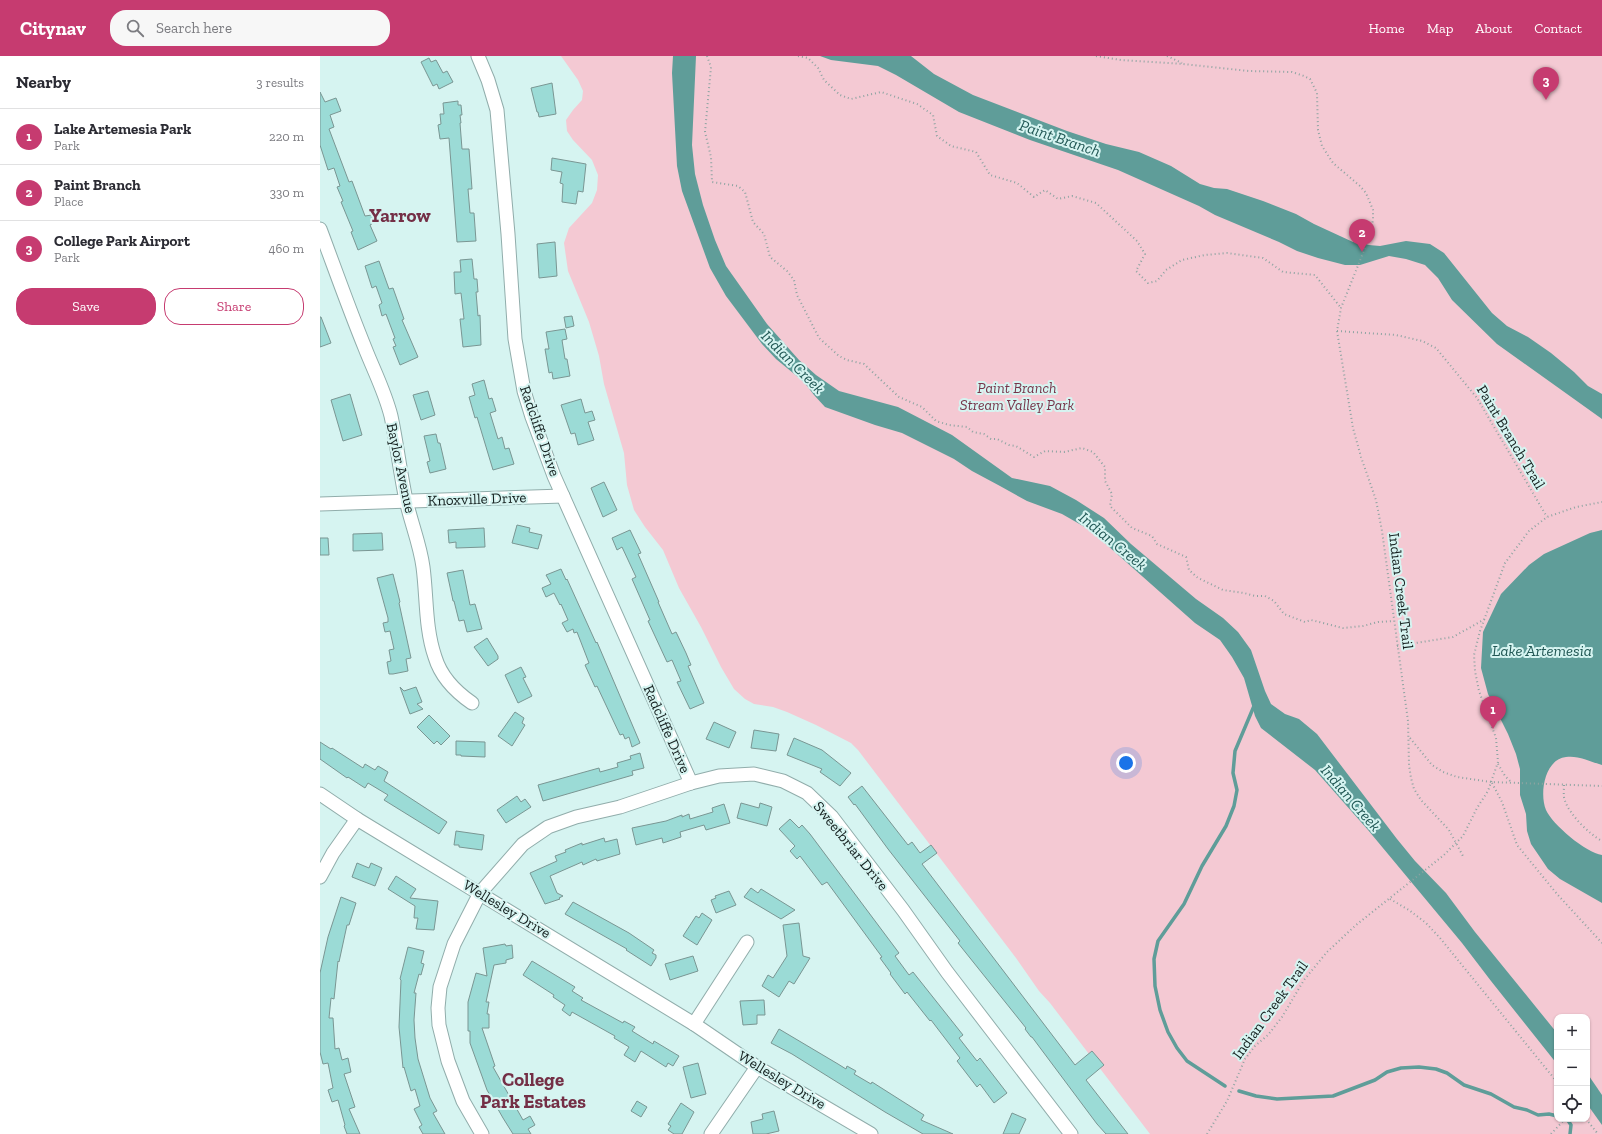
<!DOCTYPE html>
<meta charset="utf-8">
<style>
body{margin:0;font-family:"Zilla Slab",serif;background:#f7f7f7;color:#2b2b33}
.controls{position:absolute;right:12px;bottom:12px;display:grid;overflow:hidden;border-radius:8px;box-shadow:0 1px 3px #0004}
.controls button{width:36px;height:36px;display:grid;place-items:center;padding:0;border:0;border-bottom:1px solid #e1e1e2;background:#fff;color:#2b2b33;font:20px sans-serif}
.you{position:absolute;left:806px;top:707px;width:14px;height:14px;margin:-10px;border:3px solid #fff;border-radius:50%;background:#1a73e8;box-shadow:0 0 0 6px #1a73e833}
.badge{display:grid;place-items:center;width:26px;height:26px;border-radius:50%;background:#c63b70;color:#fff;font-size:13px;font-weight:700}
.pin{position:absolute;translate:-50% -33px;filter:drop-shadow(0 1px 2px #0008)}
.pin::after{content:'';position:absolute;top:21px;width:14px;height:12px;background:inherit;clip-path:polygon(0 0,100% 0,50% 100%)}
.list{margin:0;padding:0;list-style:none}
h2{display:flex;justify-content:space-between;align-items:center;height:52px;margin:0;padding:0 16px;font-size:17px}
h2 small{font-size:13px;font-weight:400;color:#7c7c81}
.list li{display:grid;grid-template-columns:26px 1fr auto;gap:12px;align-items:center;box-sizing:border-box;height:56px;padding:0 16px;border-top:1px solid #e1e1e2}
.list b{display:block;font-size:15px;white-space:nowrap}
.list p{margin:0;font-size:13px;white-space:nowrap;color:#7c7c81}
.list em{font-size:13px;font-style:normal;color:#7c7c81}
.actions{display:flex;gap:8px;padding:12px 16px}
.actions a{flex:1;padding:9px 0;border:1px solid #c63b70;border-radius:16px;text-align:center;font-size:14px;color:#c63b70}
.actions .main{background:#c63b70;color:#fff}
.icon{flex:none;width:22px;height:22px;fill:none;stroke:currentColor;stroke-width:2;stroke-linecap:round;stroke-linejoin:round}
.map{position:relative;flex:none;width:1282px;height:1078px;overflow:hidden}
header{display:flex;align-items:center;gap:24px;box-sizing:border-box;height:56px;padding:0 20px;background:#c63b70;color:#fff}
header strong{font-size:19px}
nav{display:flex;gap:22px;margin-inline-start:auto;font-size:14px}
.search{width:280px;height:36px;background:#f7f7f7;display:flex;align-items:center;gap:10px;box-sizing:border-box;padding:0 14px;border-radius:16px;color:#7c7c81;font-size:15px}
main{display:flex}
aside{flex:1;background:#fff}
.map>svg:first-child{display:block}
.green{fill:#f4c9d3;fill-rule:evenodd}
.water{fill:#5f9d99}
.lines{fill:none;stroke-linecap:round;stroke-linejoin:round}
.stream{stroke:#5f9d99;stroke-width:3.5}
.building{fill:#9bdbd6;stroke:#7a9693}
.minor-casing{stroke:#91adab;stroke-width:15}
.path{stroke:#8ea4a2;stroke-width:2;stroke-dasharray:1 3;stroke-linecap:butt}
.minor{stroke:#fff;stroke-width:13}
.labels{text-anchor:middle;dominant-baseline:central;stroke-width:4;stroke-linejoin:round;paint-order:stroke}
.park-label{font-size:15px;font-style:italic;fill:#77354a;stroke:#d6f4f1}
.street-label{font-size:15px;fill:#141f1e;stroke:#d6f4f1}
.water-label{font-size:16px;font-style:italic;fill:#225855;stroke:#d6f4f1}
.district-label{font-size:19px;font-weight:bold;fill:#742f46;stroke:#d6f4f1}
</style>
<header>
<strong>Citynav</strong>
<div class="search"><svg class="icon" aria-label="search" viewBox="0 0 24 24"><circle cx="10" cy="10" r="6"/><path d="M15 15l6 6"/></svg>Search here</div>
<nav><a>Home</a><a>Map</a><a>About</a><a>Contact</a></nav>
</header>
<main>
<aside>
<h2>Nearby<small>3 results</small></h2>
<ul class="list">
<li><span class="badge">1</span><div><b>Lake Artemesia Park</b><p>Park</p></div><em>220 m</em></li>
<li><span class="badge">2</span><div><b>Paint Branch</b><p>Place</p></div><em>330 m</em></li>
<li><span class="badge">3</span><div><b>College Park Airport</b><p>Park</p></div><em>460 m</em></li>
</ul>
<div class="actions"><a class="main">Save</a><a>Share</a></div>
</aside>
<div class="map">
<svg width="1282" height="1078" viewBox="0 0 1282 1078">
<rect width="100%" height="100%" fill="#d6f4f1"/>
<!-- green -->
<path class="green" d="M241 0H1282V1078H830L730 947 719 935 696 902 538 694 531 687 496 669 467 656 453 651 434 648 425 643 414 633 401 611 381 571 359 532 343 494 325 471 314 454 307 429 304 397 284 328 279 300 269 266 248 215 244 187 249 172 272 147 277 134 278 119 272 104 253 84 247 75 246 64 253 54 262 44 263 35 258 24ZM1237 961H1267V1063H1237Z"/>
<!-- water -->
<g class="water">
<path d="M353 0H376L372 89 375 118 383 149 395 184 406 210 447 268 479 304 496 319 519 335 578 351 632 379 692 422 730 430 756 444 784 462 811 488 876 543 903 562 918 576 931 594 945 635 951 648 965 658 979 663 997 678 1077 783 1095 805 1126 837 1155 876 1237 977V1008L1171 925 1142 887 1048 774 995 714 941 672 935 660 924 622 912 601 900 584 875 567 770 474 742 458 707 445 680 430 652 415 634 403 582 377 555 369 505 351 494 339 484 326 456 303 442 288 406 240 390 212 362 135 357 110 352 17Z"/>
<path d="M500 0H591L614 18 653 39 747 75 786 88 819 96 851 110 880 128 894 132 907 133 943 145 976 158 994 168 1033 186 1049 189 1060 190 1086 185 1110 188 1124 197 1172 257 1187 270 1208 281 1231 297 1254 316 1268 330 1282 338V363L1177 288 1132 244 1118 222 1105 209 1086 203 1069 200 1040 209H1025L998 202 977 195 959 186 895 159 879 150 798 114 710 84 639 56 576 19 558 10 511 4Z"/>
<path d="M1282 474V709C1271 706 1258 699 1246 701 1225 703 1219 737 1226 754 1232 768 1266 797 1282 799V847L1240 823 1228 813 1211 788 1207 775 1206 758 1200 739V713L1196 698 1188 678 1168 638 1161 612 1163 576 1181 538 1209 509 1224 498 1270 477Z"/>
<path d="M1267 1017 1282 1039V1069L1267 1048Z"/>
</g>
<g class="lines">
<!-- stream -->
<g class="stream">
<path d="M905 1030 867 1005 857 992 848 976 840 954 835 930 834 903 838 885 864 848 882 810 906 770 914 750 917 734 913 717 915 695 934 650"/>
<path d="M919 1035 936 1040 957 1043 1013 1040 1055 1024 1067 1016 1081 1012 1099 1011 1116 1013 1127 1017 1144 1029 1171 1038 1194 1051 1207 1054 1218 1059 1229 1058 1237 1060"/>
<path d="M1247 1063 1251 1069 1250 1078"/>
</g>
</g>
<!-- building -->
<g class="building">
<path d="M109 2 111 6 116 4 123 17 127 15 133 26 119 33 117 28 113 30 101 6Z"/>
<path d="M232 27 236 58 219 61 218 56H217L211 32Z"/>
<path d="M0 36 5 46 16 42 21 55 10 59 14 71 9 73 29 126 32 125 45 160 52 159 55 166 50 169 57 185 38 194 31 176 33 175 21 146 23 145 17 131 20 130 14 112 8 114 0 89Z"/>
<path d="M138 45V49H141L142 59H140L141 67H140L142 93H149L152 133H148L150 157H154L156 185 137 186 129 82 120 83 118 69 121 68 120 58H124L123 47Z"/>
<path d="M232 102 266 108 263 136 258 135 256 148 242 146 243 128 240 127 242 116 231 114Z"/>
<path d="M235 186 237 220 219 222 217 188Z"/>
<path d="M152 203 154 223H157L158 236H156L158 260 160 259 161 289 143 291 140 263H144L141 237 135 238 134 216H141L140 204Z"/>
<path d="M59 205 69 233 73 232 84 263 82 264 98 301 80 309 73 291 76 290 73 283 75 282 66 258 62 260 59 249 62 247 56 230 52 232 45 210Z"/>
<path d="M252 260 254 270 246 272 244 261Z"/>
<path d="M0 261H1L11 287 0 291Z"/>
<path d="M245 273 247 283 242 284 245 303H247L250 320 233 323 232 316 229 317 225 293H229L226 276Z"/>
<path d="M164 324 169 343 172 342 176 355 170 357 178 383 182 381 185 393 189 392 194 408 173 414 157 361 155 362 149 341 155 339 152 328Z"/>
<path d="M108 335 115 359 101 364 93 339Z"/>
<path d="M30 338 42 379 23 385 11 344Z"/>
<path d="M261 343 265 357 272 355 275 364 268 366 274 384 258 389 255 377 251 378 241 349Z"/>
<path d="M116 378 118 387H120L126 413 110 417 107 406 110 405 104 380Z"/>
<path d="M284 426 297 454 283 461 271 432Z"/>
<path d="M197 469 210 472 209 476 222 479 218 493 192 487Z"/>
<path d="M164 472 165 491 136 492V486L129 487 128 474Z"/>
<path d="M310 474 321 497 318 498 339 546H338L352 578 356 576 366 597 371 609 368 610 384 647 370 653 357 626 361 625 352 604 347 606 328 565 330 564 312 523 316 521 302 491 297 494 292 482Z"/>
<path d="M62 477 63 494 33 495V478Z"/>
<path d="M0 482H8L9 499H0Z"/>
<path d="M241 513 246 524 247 523 276 587 277 586 320 687 312 691 309 681 305 683 303 678 300 679 277 630 275 631 265 609 269 607 257 576 254 577 253 573 247 576 242 567 248 564 241 548 240 549 234 537 226 541 222 532 231 528 226 519Z"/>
<path d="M143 514 150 549 155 548 162 573 147 576 144 564 139 565 134 545H133L132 540 127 517Z"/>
<path d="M73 518 80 546 79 547 91 602 86 603 88 615 73 618H69L67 606 71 605 69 594 74 593 70 575 65 576 63 567 68 566V562L57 522Z"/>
<path d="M167 582 178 600V603L168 610 154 591Z"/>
<path d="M201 611 206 621 203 622 212 640 198 647 185 619Z"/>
<path d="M80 631 84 635 96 631 102 646 97 648 103 653 90 658Z"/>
<path d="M195 656 204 662 202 667 205 669 192 690 178 680Z"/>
<path d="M109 659 130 680 121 689 117 685 114 688 97 671Z"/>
<path d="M394 666 416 676 409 692 386 683Z"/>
<path d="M434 674 459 678 456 695 431 692Z"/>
<path d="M474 682 502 694 531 717 520 730 500 716 502 713 467 699Z"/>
<path d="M136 685 165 686V701L141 700V699H136Z"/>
<path d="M0 686 11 693 12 692 43 712 45 708 55 714 58 710 68 716 64 725 127 766 119 778 64 744 68 739 48 727 45 732 28 721 27 722 0 703Z"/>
<path d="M320 697 324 712 312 715 313 719 223 745 218 729 279 712 280 716 298 711 297 707 311 703 310 700Z"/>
<path d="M542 730 588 789 592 786 600 797 611 789 617 797 602 808 755 1009 772 995 784 1009 766 1024 808 1078H786L777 1068 712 981H711L705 973 706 972 638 887 640 885 568 793 535 748 534 749 528 741Z"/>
<path d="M197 740 201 746 205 743 211 751 186 767 177 754Z"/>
<path d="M421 747 439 752 440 747 452 751 447 770 417 762Z"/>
<path d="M404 748 410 767 386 774 384 769 360 776 361 781 343 787 342 782 316 789 312 772 346 765 362 759V761L369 758 370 763 393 756 392 752Z"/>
<path d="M470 763 479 772 482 769 490 778 579 897 575 900 589 919 593 916 643 979 639 982 657 1005 660 1002 687 1037 674 1047 660 1028 657 1031 637 1005 640 1002 611 964 610 965 587 936 585 938 570 918 571 917 560 902 562 901 507 826 502 829 480 800 477 803 470 795 475 790 459 773Z"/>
<path d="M136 775 164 779 162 794 139 791V789H134Z"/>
<path d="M284 782 285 786 297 783 300 798 277 805 276 803 263 809 262 806 230 820 237 837 243 840 239 842 240 843 225 848 210 817 237 805 235 800 246 796 245 794 262 787V789Z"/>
<path d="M37 807 49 812 51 807 62 812 55 830 32 821Z"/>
<path d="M76 820 96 833 90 842 118 845 114 874 96 873 98 862H94L95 850 68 833Z"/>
<path d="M431 832 438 837 441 833 475 854 461 863 424 841Z"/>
<path d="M409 835 416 849 396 857 391 844 396 842 395 840Z"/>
<path d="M21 841 36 847 29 869H27L19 906 18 905 14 943 11 942 9 962H13L15 993 19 992 22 1004 28 1002 31 1016 24 1018 35 1051 29 1053 40 1078H27L24 1070 25 1069 18 1044 12 1046 8 1034 13 1032 8 1007 3 1008 0 996V917L8 881Z"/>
<path d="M253 846 309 877 334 894 332 897 336 899V902L331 910 306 894 307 893 245 858Z"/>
<path d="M382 857 392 864 377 889 363 880 376 860 379 862Z"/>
<path d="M479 867 483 900 490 902 474 928 469 925 459 941 442 930 448 919 453 922 467 900 463 869Z"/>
<path d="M185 888 186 890 192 889 193 902 186 904V907L174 909 166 946H169L167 958H169V972H162L175 1010 173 1011 203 1064 210 1060 215 1069 208 1073 211 1078H193L183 1062 167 1034 150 987V975H148V946L156 917 167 920 163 892Z"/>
<path d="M88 891 104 895 101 907 104 908 101 919 99 918 94 937H96L94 964 95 982 98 1003 110 1042 117 1055 113 1057 125 1078H103L99 1071 102 1069 94 1053 100 1050 95 1033 91 1035 84 1011 83 1012 79 971 81 924 80 923Z"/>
<path d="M373 900 378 915 350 924 345 908Z"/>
<path d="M212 905 255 931 252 935 263 942 261 944 303 967 304 965 315 971 312 975 333 988 334 985 359 1000 353 1010 348 1007 346 1011 321 995 315 1006 304 999 309 991 294 982 295 980 252 956 250 960 242 954 245 949 233 941 234 939 203 919Z"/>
<path d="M444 944 445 959H437V968L423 969 420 945Z"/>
<path d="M459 973 518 1008 526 1013 527 1010 536 1015 534 1018 551 1028 552 1026 604 1059 601 1064 633 1078H603L565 1056 472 998 451 987Z"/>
<path d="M378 1007 386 1038 371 1042 363 1011Z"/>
<path d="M317 1045 327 1051 321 1061 311 1055Z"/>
<path d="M361 1047 374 1056 362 1078H354L348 1074 351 1070 348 1068Z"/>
<path d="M454 1055 459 1075 446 1078H433L431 1066 443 1063 442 1058Z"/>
<path d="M692 1057 706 1063 699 1078H683Z"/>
</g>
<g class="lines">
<defs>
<g id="minor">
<path d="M158 0 168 24 177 54 188 178 195 283 204 335 212 361 234 420 371 727"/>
<path d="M0 173C15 213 29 253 45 292 54 315 65 336 71 360 77 388 80 416 86 444 91 467 100 488 103 511 107 541 105 572 115 601 121 621 136 636 152 647"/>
<path d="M0 448 243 440"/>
<path d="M0 738 37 763 374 968 437 1011 551 1078"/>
<path d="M0 821 13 797 37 763"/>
<path d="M374 968 427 886"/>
<path d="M162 1078 143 1045 128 1005 119 969 118 952 120 931 134 888 160 837 203 788 228 771 256 761 300 751 371 727 399 720 434 718 463 725 487 737 512 761 583 854 627 916 751 1078"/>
<path d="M391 1078 437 1011"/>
</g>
</defs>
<!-- minor casing -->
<use href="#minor" class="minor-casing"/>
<!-- path -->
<g class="path">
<path d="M387 0 391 11 385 76 391 101 392 126 418 130 425 136 433 166 444 178 450 201 467 215 474 224 477 239 499 282 519 300 527 304 544 308 579 341 602 351 616 365 629 369 647 371 653 376 664 378 671 383H677L689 389 696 390 714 401 725 395 744 396 762 392 773 396 785 411V425L792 438 790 450 812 472 832 480 837 488 866 501 869 514 878 522 903 534 924 537 935 540H945L954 545 964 558 985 566 991 564 1023 572 1043 570 1058 566 1074 565"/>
<path d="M478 0 488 2 498 12 504 24 520 39 531 43 561 36 597 48 613 59 617 80 631 90 656 96 670 119 697 127 714 141 725 134 738 143 752 140 776 147 817 185 825 198 816 215 828 227 837 225 846 214 862 204 885 199 907 197 943 202 963 216 995 219 1021 252"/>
<path d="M776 0 801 4 863 8 929 15 972 16 984 20 990 23 997 37 998 74 1002 90 1013 107 1040 130 1046 137 1053 154V163L1051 177 1021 252 1017 275 1033 372 1041 401 1056 444 1062 475 1088 665 1089 709 1091 722 1094 733 1101 744 1129 774 1144 802"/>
<path d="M847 0 862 7"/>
<path d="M1017 275 1076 279 1102 285 1116 292 1157 342 1227 461"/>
<path d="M1077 590 1133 581 1165 563"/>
<path d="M1090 682 1112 709 1123 716 1137 721 1171 726 1282 730"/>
<path d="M1178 708 1185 720 1191 726"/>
<path d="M1172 727 1182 746 1197 789 1237 838 1282 887"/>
<path d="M1244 729C1244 734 1243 740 1245 745 1250 759 1269 778 1282 785"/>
<path d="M1070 843 1089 854 1106 867 1120 882 1237 1026"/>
<path d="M1266 1063 1278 1078"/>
<path d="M887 1078 907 1045 925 1003 935 990 948 979 962 961 984 924 1007 896 1036 869 1124 799 1143 780 1157 752 1168 735 1178 706 1176 682 1159 635 1155 615 1154 599 1160 575 1185 507 1209 475 1227 461 1256 451 1282 446"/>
<path d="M1231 1078 1245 1063"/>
</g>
<!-- minor -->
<use href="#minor" class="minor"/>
</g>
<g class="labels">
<!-- park labels -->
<g class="park-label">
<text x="697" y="332">Paint Branch<tspan x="697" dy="17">Stream Valley Park</tspan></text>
</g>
<!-- street labels -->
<g class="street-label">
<text transform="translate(220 375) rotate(71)">Radcliffe Drive</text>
<text transform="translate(1191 381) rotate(59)">Paint Branch Trail</text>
<text transform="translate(81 412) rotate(78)">Baylor Avenue</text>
<text transform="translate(157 443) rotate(-2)">Knoxville Drive</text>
<text transform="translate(1081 535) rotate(83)">Indian Creek Trail</text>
<text transform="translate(347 673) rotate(66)">Radcliffe Drive</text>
<text transform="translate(531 790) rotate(51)">Sweetbriar Drive</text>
<text transform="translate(187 853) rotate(31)">Wellesley Drive</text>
<text transform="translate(950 954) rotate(-54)">Indian Creek Trail</text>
<text transform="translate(462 1024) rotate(31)">Wellesley Drive</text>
</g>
<!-- water labels -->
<g class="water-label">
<text transform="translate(740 82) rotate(19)">Paint Branch</text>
<text transform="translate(473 306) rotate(45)">Indian Creek</text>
<text transform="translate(793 485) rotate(39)">Indian Creek</text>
<text x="1222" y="594">Lake Artemesia</text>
<text transform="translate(1031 742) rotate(49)">Indian Creek</text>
</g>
<!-- district labels -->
<g class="district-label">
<text x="80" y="159">Yarrow</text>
<text x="213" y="1023">College<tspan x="213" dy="22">Park Estates</tspan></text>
</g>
</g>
</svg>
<div class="controls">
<button>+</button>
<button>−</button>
<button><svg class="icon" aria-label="locate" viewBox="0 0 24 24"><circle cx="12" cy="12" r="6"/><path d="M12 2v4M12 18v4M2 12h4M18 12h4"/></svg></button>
</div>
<div class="you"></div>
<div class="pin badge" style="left:1173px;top:673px">1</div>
<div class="pin badge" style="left:1042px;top:196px">2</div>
<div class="pin badge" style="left:1226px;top:44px">3</div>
</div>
</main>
